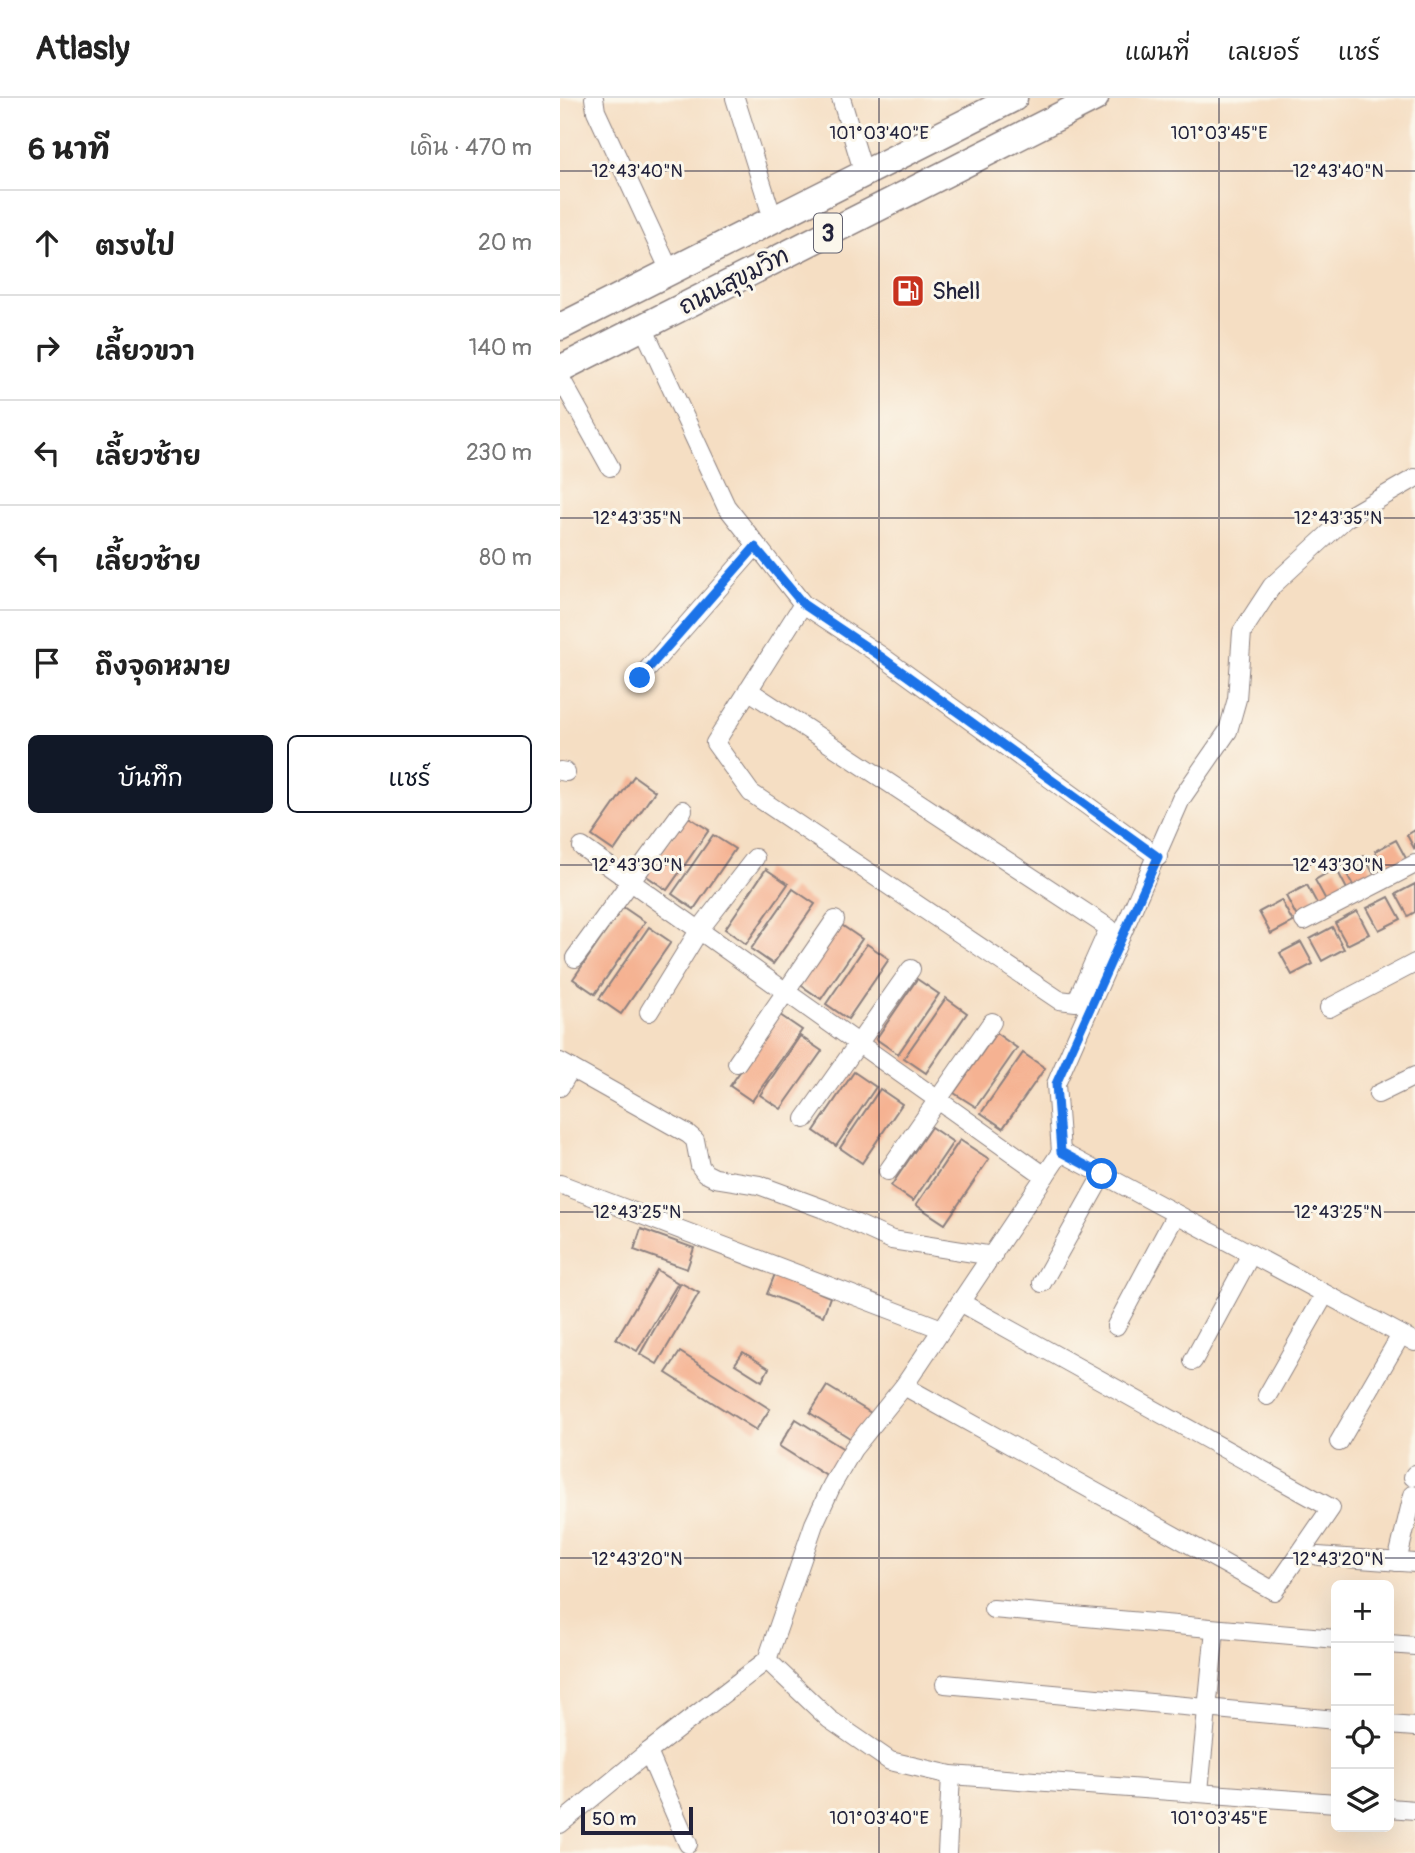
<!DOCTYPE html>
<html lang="th">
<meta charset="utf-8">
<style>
body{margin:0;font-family:Pangolin,"Playpen Sans Thai",sans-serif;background:#f6f6f6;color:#222}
.controls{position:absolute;right:21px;bottom:21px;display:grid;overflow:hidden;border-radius:10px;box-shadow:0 7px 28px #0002}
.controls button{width:63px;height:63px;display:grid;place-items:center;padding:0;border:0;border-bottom:2px solid #e0e0e0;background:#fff;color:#222;font:35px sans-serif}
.scale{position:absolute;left:21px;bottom:18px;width:112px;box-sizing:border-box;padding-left:7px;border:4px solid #22223b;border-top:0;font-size:19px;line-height:24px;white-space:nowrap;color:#22223b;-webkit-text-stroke:5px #fbf7ec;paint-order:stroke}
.stop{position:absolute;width:21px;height:21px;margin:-16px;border:5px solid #1a73e8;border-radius:50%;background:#fff}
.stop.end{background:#1a73e8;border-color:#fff;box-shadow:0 2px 7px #0008}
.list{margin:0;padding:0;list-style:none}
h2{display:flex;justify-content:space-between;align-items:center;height:91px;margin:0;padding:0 28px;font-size:30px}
h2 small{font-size:23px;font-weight:400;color:#767676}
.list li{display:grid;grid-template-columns:46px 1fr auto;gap:21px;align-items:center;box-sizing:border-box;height:105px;padding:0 28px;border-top:2px solid #e0e0e0}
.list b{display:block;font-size:26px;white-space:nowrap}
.list em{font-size:23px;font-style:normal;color:#767676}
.actions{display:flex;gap:14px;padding:21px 28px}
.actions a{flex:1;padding:16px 0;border:2px solid #111827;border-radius:10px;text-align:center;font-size:24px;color:#111827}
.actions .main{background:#111827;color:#fff}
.icon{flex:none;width:38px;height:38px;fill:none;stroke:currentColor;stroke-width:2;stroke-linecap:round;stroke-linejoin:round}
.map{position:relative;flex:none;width:855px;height:1755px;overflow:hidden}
header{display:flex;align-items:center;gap:42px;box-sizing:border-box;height:98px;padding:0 35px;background:#fff;border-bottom:2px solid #e0e0e0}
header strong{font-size:33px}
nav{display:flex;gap:38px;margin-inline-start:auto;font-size:24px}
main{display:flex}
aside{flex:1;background:#fff}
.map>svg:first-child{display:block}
.building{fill:#f5b292}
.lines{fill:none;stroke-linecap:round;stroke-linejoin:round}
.minor-casing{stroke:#8c807f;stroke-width:20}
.highway-casing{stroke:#8c807f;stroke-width:29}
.minor{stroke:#fff;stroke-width:18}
.highway{stroke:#fff;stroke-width:26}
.route{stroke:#1a73e8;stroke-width:9}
.ticks{fill:none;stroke:#22223b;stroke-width:2;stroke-opacity:0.45}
.labels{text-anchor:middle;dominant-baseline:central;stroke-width:6;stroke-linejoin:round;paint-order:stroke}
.shield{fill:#fbf7ec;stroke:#636270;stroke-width:2}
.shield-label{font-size:23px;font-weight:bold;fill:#22223b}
.street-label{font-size:24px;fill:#22223b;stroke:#fbf7ec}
.poi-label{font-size:24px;fill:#22223b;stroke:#fbf7ec;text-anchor:start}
.ticks-label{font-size:18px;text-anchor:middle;fill:#22223b;stroke:#fbf7ec;stroke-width:6;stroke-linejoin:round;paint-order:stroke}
</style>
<header>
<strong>Atlasly</strong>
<nav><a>แผนที่</a><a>เลเยอร์</a><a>แชร์</a></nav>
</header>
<main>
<aside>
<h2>6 นาที<small>เดิน · 470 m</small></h2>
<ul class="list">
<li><svg class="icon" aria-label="ahead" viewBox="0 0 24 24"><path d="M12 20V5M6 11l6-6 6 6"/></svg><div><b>ตรงไป</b></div><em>20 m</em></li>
<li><svg class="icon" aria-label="right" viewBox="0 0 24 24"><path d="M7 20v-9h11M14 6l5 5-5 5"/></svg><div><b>เลี้ยวขวา</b></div><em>140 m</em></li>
<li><svg class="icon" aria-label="left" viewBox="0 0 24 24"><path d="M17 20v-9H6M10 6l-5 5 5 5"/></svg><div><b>เลี้ยวซ้าย</b></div><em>230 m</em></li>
<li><svg class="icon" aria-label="left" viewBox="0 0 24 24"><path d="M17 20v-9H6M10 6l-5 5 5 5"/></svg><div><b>เลี้ยวซ้าย</b></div><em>80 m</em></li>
<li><svg class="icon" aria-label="arrive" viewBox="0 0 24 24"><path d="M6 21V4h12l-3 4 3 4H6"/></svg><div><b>ถึงจุดหมาย</b></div></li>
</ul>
<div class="actions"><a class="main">บันทึก</a><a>แชร์</a></div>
</aside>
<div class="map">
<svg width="855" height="1755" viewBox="0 0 855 1755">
<rect width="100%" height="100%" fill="#fbf7ec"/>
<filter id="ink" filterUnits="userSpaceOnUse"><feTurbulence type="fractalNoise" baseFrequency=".0143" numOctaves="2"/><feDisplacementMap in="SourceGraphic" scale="14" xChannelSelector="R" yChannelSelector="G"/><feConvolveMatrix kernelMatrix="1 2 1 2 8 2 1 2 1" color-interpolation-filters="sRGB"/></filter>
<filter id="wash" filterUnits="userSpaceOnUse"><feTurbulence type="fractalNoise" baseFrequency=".00686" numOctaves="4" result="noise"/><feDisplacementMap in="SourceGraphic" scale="28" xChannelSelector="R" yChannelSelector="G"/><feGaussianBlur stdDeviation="1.57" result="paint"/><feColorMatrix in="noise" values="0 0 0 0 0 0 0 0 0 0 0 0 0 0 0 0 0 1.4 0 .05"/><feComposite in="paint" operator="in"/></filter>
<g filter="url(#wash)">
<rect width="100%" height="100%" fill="#f5dec3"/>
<g id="blocks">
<!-- building -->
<g class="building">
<path d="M74 678 95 693 54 753 32 738Z"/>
<path d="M127 718 149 732 107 792 85 777Z"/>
<path d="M855 732V752L847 737Z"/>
<path d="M153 737 175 751 134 811 112 796Z"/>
<path d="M836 742 848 764 827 775 815 753Z"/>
<path d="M804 758 816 780 795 791 783 769Z"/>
<path d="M776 770 788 793 767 804 755 782Z"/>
<path d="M206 771 228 786 186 846 165 831Z"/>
<path d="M855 786V814L848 818 836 796Z"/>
<path d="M747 787 759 809 738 821 726 798Z"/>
<path d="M233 791 255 806 213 866 191 851Z"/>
<path d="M829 799 841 821 819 832 807 810Z"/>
<path d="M721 802 733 824 711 836 699 814Z"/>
<path d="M63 809 85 824 35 896 13 881Z"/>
<path d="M797 813 809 836 787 847 775 825Z"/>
<path d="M280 826 302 841 261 901 239 886Z"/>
<path d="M89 829 111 844 61 916 39 901Z"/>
<path d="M772 829 784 851 762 863 750 841Z"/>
<path d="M741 844 753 866 732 877 720 855Z"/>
<path d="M307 846 329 861 288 921 266 906Z"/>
<path d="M357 881 379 896 338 956 316 941Z"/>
<path d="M386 900 407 915 366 975 344 960Z"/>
<path d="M220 917 242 932 192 1003 170 988Z"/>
<path d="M436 935 457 950 416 1009 394 995Z"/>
<path d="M240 938 262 953 221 1011 200 997Z"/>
<path d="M463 955 485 970 443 1030 421 1015Z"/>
<path d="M294 974 316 989 276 1048 254 1033Z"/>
<path d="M320 991 342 1006 302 1065 280 1050Z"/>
<path d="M371 1029 393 1044 353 1103 331 1088Z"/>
<path d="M400 1042 429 1061 385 1126 356 1107Z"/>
<path d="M81 1131 134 1150 127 1171 74 1152Z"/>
<path d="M97 1172 118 1185 77 1253 56 1241Z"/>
<path d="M215 1176 270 1199 263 1218 207 1196Z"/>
<path d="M121 1185 139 1195 97 1266 80 1256Z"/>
<path d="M120 1254 210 1311 196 1332 106 1275Z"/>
<path d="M183 1254 209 1270 202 1283 175 1266Z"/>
<path d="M267 1288 311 1315 293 1342 250 1315Z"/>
<path d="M236 1321 287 1353 270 1380 219 1348Z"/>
</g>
</g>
</g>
<g filter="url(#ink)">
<use href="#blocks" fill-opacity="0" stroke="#8c807f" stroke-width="2"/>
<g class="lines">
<defs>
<g id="minor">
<path d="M34 0 36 13 110 173"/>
<path d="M175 0 213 121"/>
<path d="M281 0 304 76"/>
<path d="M83 229 166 408 243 506 320 557 598 759"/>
<path d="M0 279 50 369"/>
<path d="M80 580 195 449"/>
<path d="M188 592 549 830 516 904 499 902 191 695 155 645 243 506"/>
<path d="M0 673 6 674"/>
<path d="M22 749 485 1078"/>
<path d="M744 823 855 766"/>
<path d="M15 860 123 712"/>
<path d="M769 910 855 865"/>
<path d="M89 914 140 831 195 760"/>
<path d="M0 964 128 1036 135 1042 140 1068 145 1075 155 1080 199 1087 264 1111 332 1142 433 1158"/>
<path d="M177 965 275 822"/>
<path d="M0 989 11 970"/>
<path d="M818 996 855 978"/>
<path d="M245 1021 351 871"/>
<path d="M501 1054 855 1244"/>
<path d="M328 1073 432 924"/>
<path d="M0 1086 382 1231"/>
<path d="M482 1185 543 1076"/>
<path d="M556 1228 616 1116"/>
<path d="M633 1263 691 1156"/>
<path d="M344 1288 714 1493 771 1410 400 1204"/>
<path d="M707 1298 765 1196"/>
<path d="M779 1344 841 1237"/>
<path d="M853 1379 855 1376"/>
<path d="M758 1458 855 1465"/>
<path d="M837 1464 853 1397"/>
<path d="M433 1511 776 1541"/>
<path d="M829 1546 855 1548"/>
<path d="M207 1562 269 1621 330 1663 391 1677 776 1705"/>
<path d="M385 1586 776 1622"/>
<path d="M829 1627 855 1629"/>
<path d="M88 1654 128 1746"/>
<path d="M639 1693 655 1531"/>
<path d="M829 1710 855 1712"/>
<path d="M0 1726 88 1654 207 1562 254 1426 272 1387 293 1351 344 1288 501 1054 496 986 621 701 668 633 677 601 682 534 712 488 786 420 855 380"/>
<path d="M387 1755 391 1677"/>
</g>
<g id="highway">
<path d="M0 229 454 0"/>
<path d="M0 271 535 0"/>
</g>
</defs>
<!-- minor casing -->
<use href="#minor" class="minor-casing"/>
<!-- highway casing -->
<use href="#highway" class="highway-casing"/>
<!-- minor -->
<use href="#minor" class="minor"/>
<!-- highway -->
<use href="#highway" class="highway"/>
</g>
</g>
<g class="lines" filter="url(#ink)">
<!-- route -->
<path class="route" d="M80 580 195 449 243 506 320 558 598 759 496 986 501 1054 542 1076"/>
</g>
<!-- ticks -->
<path class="ticks" d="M319 0V1755M659 0V1755M0 73H855M0 420H855M0 767H855M0 1114H855M0 1460H855"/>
<!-- icons -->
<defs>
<symbol id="fuel-square" viewBox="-11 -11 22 22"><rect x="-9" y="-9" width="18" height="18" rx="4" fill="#c8321e" stroke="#fbf7ec"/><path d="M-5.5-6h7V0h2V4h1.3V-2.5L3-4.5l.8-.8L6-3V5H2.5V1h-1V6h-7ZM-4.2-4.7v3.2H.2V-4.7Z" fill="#fff"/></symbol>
</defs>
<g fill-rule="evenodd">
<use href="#fuel-square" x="329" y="174" width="38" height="38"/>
</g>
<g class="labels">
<!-- shield labels -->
<rect class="shield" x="254" y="115.5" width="28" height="39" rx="5"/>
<g class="shield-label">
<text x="268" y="135">3</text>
</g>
<!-- street labels -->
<g class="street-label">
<text transform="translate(174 183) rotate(-27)">ถนนสุขุมวิท</text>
</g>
<!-- poi labels -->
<g class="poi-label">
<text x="372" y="193">Shell</text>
</g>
</g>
<g class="ticks-label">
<text x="319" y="41">101°03'40"E</text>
<text x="659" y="41">101°03'45"E</text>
<text x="77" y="79">12°43'40"N</text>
<text x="778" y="79">12°43'40"N</text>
<text x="77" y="426">12°43'35"N</text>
<text x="778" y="426">12°43'35"N</text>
<text x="77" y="773">12°43'30"N</text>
<text x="778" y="773">12°43'30"N</text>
<text x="77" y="1120">12°43'25"N</text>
<text x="778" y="1120">12°43'25"N</text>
<text x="77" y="1467">12°43'20"N</text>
<text x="778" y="1467">12°43'20"N</text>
<text x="319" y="1726">101°03'40"E</text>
<text x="659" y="1726">101°03'45"E</text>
</g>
</svg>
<div class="controls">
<button>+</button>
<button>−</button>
<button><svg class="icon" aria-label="locate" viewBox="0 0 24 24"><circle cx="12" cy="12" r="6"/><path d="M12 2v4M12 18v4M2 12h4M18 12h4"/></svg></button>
<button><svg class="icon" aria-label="layers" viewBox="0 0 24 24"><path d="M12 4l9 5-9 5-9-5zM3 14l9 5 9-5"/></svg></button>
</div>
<div class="scale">50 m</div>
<div class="stop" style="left:542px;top:1076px"></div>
<div class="stop end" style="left:80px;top:580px"></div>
</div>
</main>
